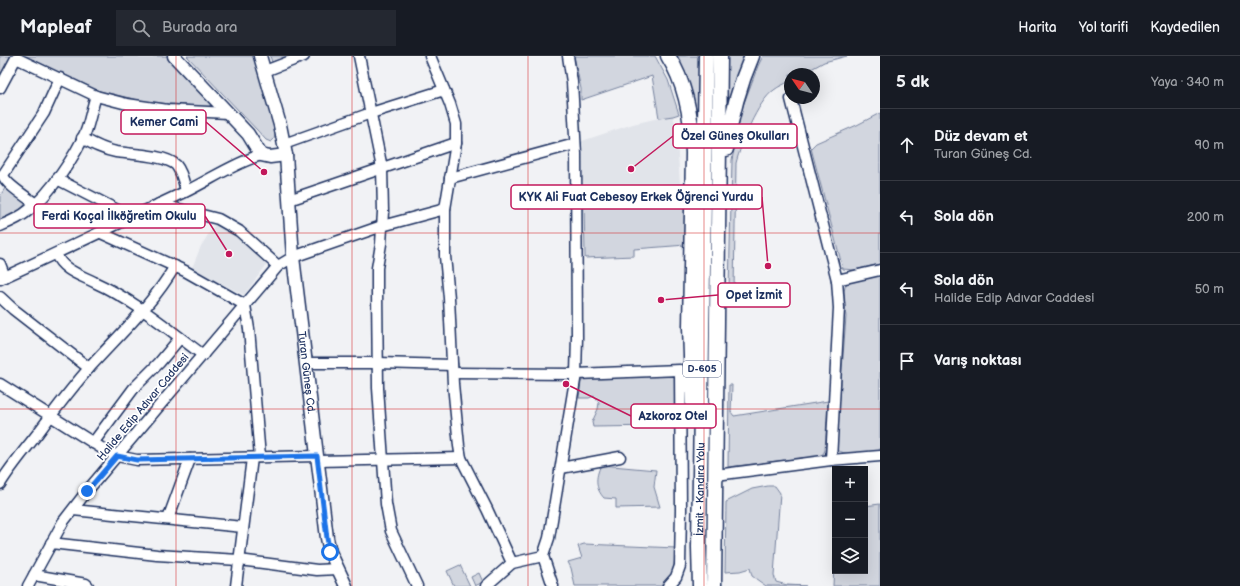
<!DOCTYPE html>
<html lang="tr">
<meta charset="utf-8">
<style>
body{margin:0;font-family:"Balsamiq Sans",sans-serif;background:#242831;color:#f1f3f6}
.controls{position:absolute;right:12px;bottom:12px;display:grid;overflow:hidden;border-radius:0px;box-shadow:0 4px 16px #0002}
.controls button{width:36px;height:36px;display:grid;place-items:center;padding:0;border:0;border-bottom:1px solid #363941;background:#171b24;color:#f1f3f6;font:20px sans-serif}
.compass{position:absolute;left:784px;top:12px;width:36px;height:36px;border-radius:50%;background:#171b24;box-shadow:0 4px 16px #0002;rotate:305deg}
.stop{position:absolute;width:12px;height:12px;margin:-9px;border:3px solid #1a73e8;border-radius:50%;background:#fff}
.stop.end{background:#1a73e8;border-color:#fff;box-shadow:0 1px 4px #0008}
.list{margin:0;padding:0;list-style:none}
h2{display:flex;justify-content:space-between;align-items:center;height:52px;margin:0;padding:0 16px;font-size:17px}
h2 small{font-size:13px;font-weight:400;color:#9ea1a6}
.list li{display:grid;grid-template-columns:26px 1fr auto;gap:12px;align-items:center;box-sizing:border-box;height:72px;padding:0 16px;border-top:1px solid #363941}
.list b{display:block;font-size:15px;white-space:nowrap}
.list p{margin:0;font-size:13px;white-space:nowrap;color:#9ea1a6}
.list em{font-size:13px;font-style:normal;color:#9ea1a6}
.icon{flex:none;width:22px;height:22px;fill:none;stroke:currentColor;stroke-width:2;stroke-linecap:round;stroke-linejoin:round}
.map{position:relative;flex:none;width:880px;height:530px;overflow:hidden}
header{display:flex;align-items:center;gap:24px;box-sizing:border-box;height:56px;padding:0 20px;background:#171b24;border-bottom:1px solid #363941}
header strong{font-size:19px}
nav{display:flex;gap:22px;margin-inline-start:auto;font-size:14px}
.search{width:280px;height:36px;background:#242831;display:flex;align-items:center;gap:10px;box-sizing:border-box;padding:0 14px;border-radius:0px;color:#9ea1a6;font-size:15px}
main{display:flex}
aside{flex:1;background:#171b24}
.map>svg:first-child{display:block}
.built{fill:#e1e4ea}
.green{fill:#d2d6df;stroke:#76829e}
.lines{fill:none;stroke-linecap:round;stroke-linejoin:round}
.minor-casing{stroke:#1b2f5e;stroke-width:13}
.major-casing{stroke:#1b2f5e;stroke-width:15}
.highway-casing{stroke:#1b2f5e;stroke-width:17}
.minor{stroke:#fff;stroke-width:10}
.major{stroke:#fff;stroke-width:12}
.highway{stroke:#fff;stroke-width:14}
.route{stroke:#1a73e8;stroke-width:5}
.grid{fill:none;stroke:#d62828;stroke-width:1;stroke-opacity:0.55}
.labels{text-anchor:middle;dominant-baseline:central;stroke-width:3.5;stroke-linejoin:round;paint-order:stroke}
.shield{fill:#fff;stroke:#5f6d8e;stroke-width:1}
.shield-label{font-size:10px;font-weight:bold;fill:#1b2f5e}
.street-label{font-size:11px;fill:#1b2f5e;stroke:#fff}
.leader{fill:none;stroke:#c2185b;stroke-width:1.5}
.callout-dot{fill:#c2185b;stroke:#fff;stroke-width:1.5}
.callout{fill:#fff;stroke:#c2185b;stroke-width:1.5}
.callout-label{font-size:12px;text-anchor:middle;font-weight:bold;fill:#1b2f5e}
</style>
<header>
<strong>Mapleaf</strong>
<div class="search"><svg class="icon" aria-label="search" viewBox="0 0 24 24"><circle cx="10" cy="10" r="6"/><path d="M15 15l6 6"/></svg>Burada ara</div>
<nav><a>Harita</a><a>Yol tarifi</a><a>Kaydedilen</a></nav>
</header>
<main>
<div class="map">
<svg width="880" height="530" viewBox="0 0 880 530">
<rect width="100%" height="100%" fill="#f1f2f5"/>
<filter id="ink" filterUnits="userSpaceOnUse"><feTurbulence type="fractalNoise" baseFrequency=".025" numOctaves="2"/><feDisplacementMap in="SourceGraphic" scale="8" xChannelSelector="R" yChannelSelector="G"/><feConvolveMatrix kernelMatrix="1 2 1 2 8 2 1 2 1" color-interpolation-filters="sRGB"/></filter>
<g filter="url(#ink)">
<!-- built -->
<g class="built">
<path d="M673 60 676 70 680 128 583 135 582 85 633 68 659 62Z"/>
<path d="M217 165 240 179 268 207 244 239 192 212 201 190Z"/>
</g>
<!-- green -->
<g class="green">
<path d="M0 0H11L0 21Z"/>
<path d="M25 0H167L213 48 208 51 147 46 99 35Z"/>
<path d="M187 0H254L276 76 274 83 271 86 266 84 257 74Z"/>
<path d="M270 0H289L272 6Z"/>
<path d="M574 0H655L668 24 679 58 673 60 659 62 652 20 581 44V33Z"/>
<path d="M676 0H699L697 92 685 19Z"/>
<path d="M725 0H747L724 79Z"/>
<path d="M763 0H847L824 6 802 18H790V25C785 28 779 30 774 34 757 46 741 88 736 107L734 234 731 236 729 234 732 104 741 55 758 10Z"/>
<path d="M880 57V208L854 214 843 213 811 92 816 87 857 69Z"/>
<path d="M687 128 686 189 634 193V200L585 202 584 145 586 142 597 140 613 143 647 137 648 130Z"/>
<path d="M7 129 26 147 19 156 0 164V140Z"/>
<path d="M880 219V395C867 396 848 402 836 393L846 261 844 235 846 228 851 225Z"/>
<path d="M673 319 676 321V358L674 363 662 370 593 371 592 366 598 353 599 347 594 340 589 342H579L581 326 586 322Z"/>
<path d="M729 329H732L731 356 734 360 828 345 825 394 823 398 819 400 728 411Z"/>
<path d="M601 409 656 414 654 431 660 451 616 452V443L604 442C595 432 595 422 601 409Z"/>
<path d="M768 430H775L780 437 774 519 776 526 787 529 806 530H766L752 520 750 512 740 515 725 516 726 446 752 433Z"/>
<path d="M880 448V530H833L835 485V515H865V450Z"/>
<path d="M584 488 676 492C674 506 675 522 662 530H575L571 512 568 506 582 502 578 490Z"/>
<path d="M460 509 470 530H454L447 515Z"/>
<path d="M479 517 483 526 475 530 471 521Z"/>
</g>
<g class="lines">
<defs>
<g id="minor">
<path d="M359 0 382 112 383 156 381 188 377 212V235L378 332 386 448 391 475 417 530"/>
<path d="M430 0 450 48 456 68V87L445 153V200L449 242 453 328 459 390 461 402 487 453 512 507"/>
<path d="M265 15 304 0"/>
<path d="M0 32 16 2 96 40 127 48 168 54 228 57"/>
<path d="M791 43 837 224 839 252 831 404"/>
<path d="M82 82C93 88 104 94 116 96 131 98 166 99 176 109 182 116 184 127 186 135"/>
<path d="M284 88 371 57 444 34"/>
<path d="M450 122 575 88"/>
<path d="M57 123 131 161"/>
<path d="M289 144 456 87"/>
<path d="M36 148C28 142 5 128 3 119L44 57 60 22"/>
<path d="M159 148 218 163 239 175 278 210"/>
<path d="M0 170C10 166 21 161 29 154 50 138 76 99 86 75 90 64 92 51 96 40"/>
<path d="M101 177 185 215 245 249 249 273 260 401"/>
<path d="M56 198C62 214 80 219 94 226 134 244 168 273 203 299"/>
<path d="M0 208 5 221"/>
<path d="M0 223C62 195 123 165 185 136 210 124 234 107 261 99"/>
<path d="M837 224 880 214"/>
<path d="M0 241 13 253 89 312"/>
<path d="M306 307H378L452 309"/>
<path d="M453 317 576 318 680 314 681 454 680 510 676 521 668 530"/>
<path d="M0 328 103 393 117 400 137 404 317 400"/>
<path d="M93 387 134 332 159 307 180 282"/>
<path d="M318 405 461 402"/>
<path d="M561 412 620 401"/>
<path d="M716 419 831 404 880 400"/>
<path d="M0 428C11 410 25 394 38 377 55 354 72 331 91 310 120 278 153 248 175 210"/>
<path d="M73 454 243 471"/>
<path d="M168 463 190 403"/>
<path d="M51 487 157 499 239 504 317 514 338 513"/>
<path d="M34 519 86 528 88 530"/>
<path d="M28 530 63 466 87 435 278 210 293 201 382 170 445 153"/>
<path d="M236 530 252 402"/>
<path d="M486 530 512 507 543 500"/>
<path d="M553 530 543 500 549 482 576 318 577 281 576 98 572 26 568 0"/>
</g>
<g id="major">
<path d="M174 0 248 78 261 99 270 101 286 99"/>
<path id="s1" d="M260 0 280 69 286 99 293 201 327 482 330 496 346 530"/>
</g>
<g id="highway">
<path d="M668 0C686 28 692 64 693 97L690 271 693 358"/>
<path d="M726 93C731 60 739 30 752 0"/>
<path id="s2" d="M700 530 699 491 706 0"/>
<path d="M714 530 720 0"/>
</g>
</defs>
<!-- minor casing -->
<use href="#minor" class="minor-casing"/>
<!-- major casing -->
<use href="#major" class="major-casing"/>
<!-- highway casing -->
<use href="#highway" class="highway-casing"/>
<!-- minor -->
<use href="#minor" class="minor"/>
<!-- major -->
<use href="#major" class="major"/>
<!-- highway -->
<use href="#highway" class="highway"/>
</g>
</g>
<g class="lines" filter="url(#ink)">
<!-- route -->
<path class="route" d="M87 435 117 400 137 404 317 400 327 482 330 496"/>
</g>
<!-- grid -->
<path class="grid" d="M176 0V530M352 0V530M528 0V530M704 0V530M0 177H880M0 353H880"/>
<g class="labels">
<!-- shield labels -->
<rect class="shield" x="683" y="305" width="38" height="16" rx="3"/>
<g class="shield-label">
<text x="702" y="313">D-605</text>
</g>
<!-- street labels -->
<g class="street-label">
<text stroke="none"><textPath href="#s1" startOffset="321">Turan Güneş Cd.</textPath></text>
<text transform="translate(143 351) rotate(-50)">Halide Edip Adıvar Caddesi</text>
<text stroke="none"><textPath href="#s2" startOffset="97">İzmit - Kandıra Yolu</textPath></text>
</g>
</g>
<!-- callouts -->
<path class="leader" d="M264 116L206 66M631 113L673 80M768 210L762 141M229 198L205 160M661 244L718 239M566 328L631 360"/>
<g class="callout-dot">
<circle cx="264" cy="116" r="4"/>
<circle cx="631" cy="113" r="4"/>
<circle cx="768" cy="210" r="4"/>
<circle cx="229" cy="198" r="4"/>
<circle cx="661" cy="244" r="4"/>
<circle cx="566" cy="328" r="4"/>
</g>
<g class="callout">
<rect x="121" y="54" width="85" height="24" rx="4"/>
<rect x="673" y="68" width="124" height="24" rx="4"/>
<rect x="511" y="129" width="251" height="24" rx="4"/>
<rect x="34" y="148" width="171" height="24" rx="4"/>
<rect x="718" y="227" width="72" height="24" rx="4"/>
<rect x="631" y="348" width="85" height="24" rx="4"/>
</g>
<g class="callout-label">
<text x="164" y="70">Kemer Cami</text>
<text x="735" y="84">Özel Güneş Okulları</text>
<text x="636" y="145">KYK Ali Fuat Cebesoy Erkek Öğrenci Yurdu</text>
<text x="119" y="164">Ferdi Koçal İlköğretim Okulu</text>
<text x="754" y="243">Opet İzmit</text>
<text x="673" y="364">Azkoroz Otel</text>
</g>
</svg>
<div class="controls">
<button>+</button>
<button>−</button>
<button><svg class="icon" aria-label="layers" viewBox="0 0 24 24"><path d="M12 4l9 5-9 5-9-5zM3 14l9 5 9-5"/></svg></button>
</div>
<svg class="compass" viewBox="-18 -18 36 36"><path d="M0-13l5 13h-10z" fill="#e53935"/><path d="M0 13l5-13h-10z" fill="#9ea1a6"/></svg>
<div class="stop" style="left:330px;top:496px"></div>
<div class="stop end" style="left:87px;top:435px"></div>
</div>
<aside>
<h2>5 dk<small>Yaya · 340 m</small></h2>
<ul class="list">
<li><svg class="icon" aria-label="ahead" viewBox="0 0 24 24"><path d="M12 20V5M6 11l6-6 6 6"/></svg><div><b>Düz devam et</b><p>Turan Güneş Cd.</p></div><em>90 m</em></li>
<li><svg class="icon" aria-label="left" viewBox="0 0 24 24"><path d="M17 20v-9H6M10 6l-5 5 5 5"/></svg><div><b>Sola dön</b></div><em>200 m</em></li>
<li><svg class="icon" aria-label="left" viewBox="0 0 24 24"><path d="M17 20v-9H6M10 6l-5 5 5 5"/></svg><div><b>Sola dön</b><p>Halide Edip Adıvar Caddesi</p></div><em>50 m</em></li>
<li><svg class="icon" aria-label="arrive" viewBox="0 0 24 24"><path d="M6 21V4h12l-3 4 3 4H6"/></svg><div><b>Varış noktası</b></div></li>
</ul>
</aside>
</main>
